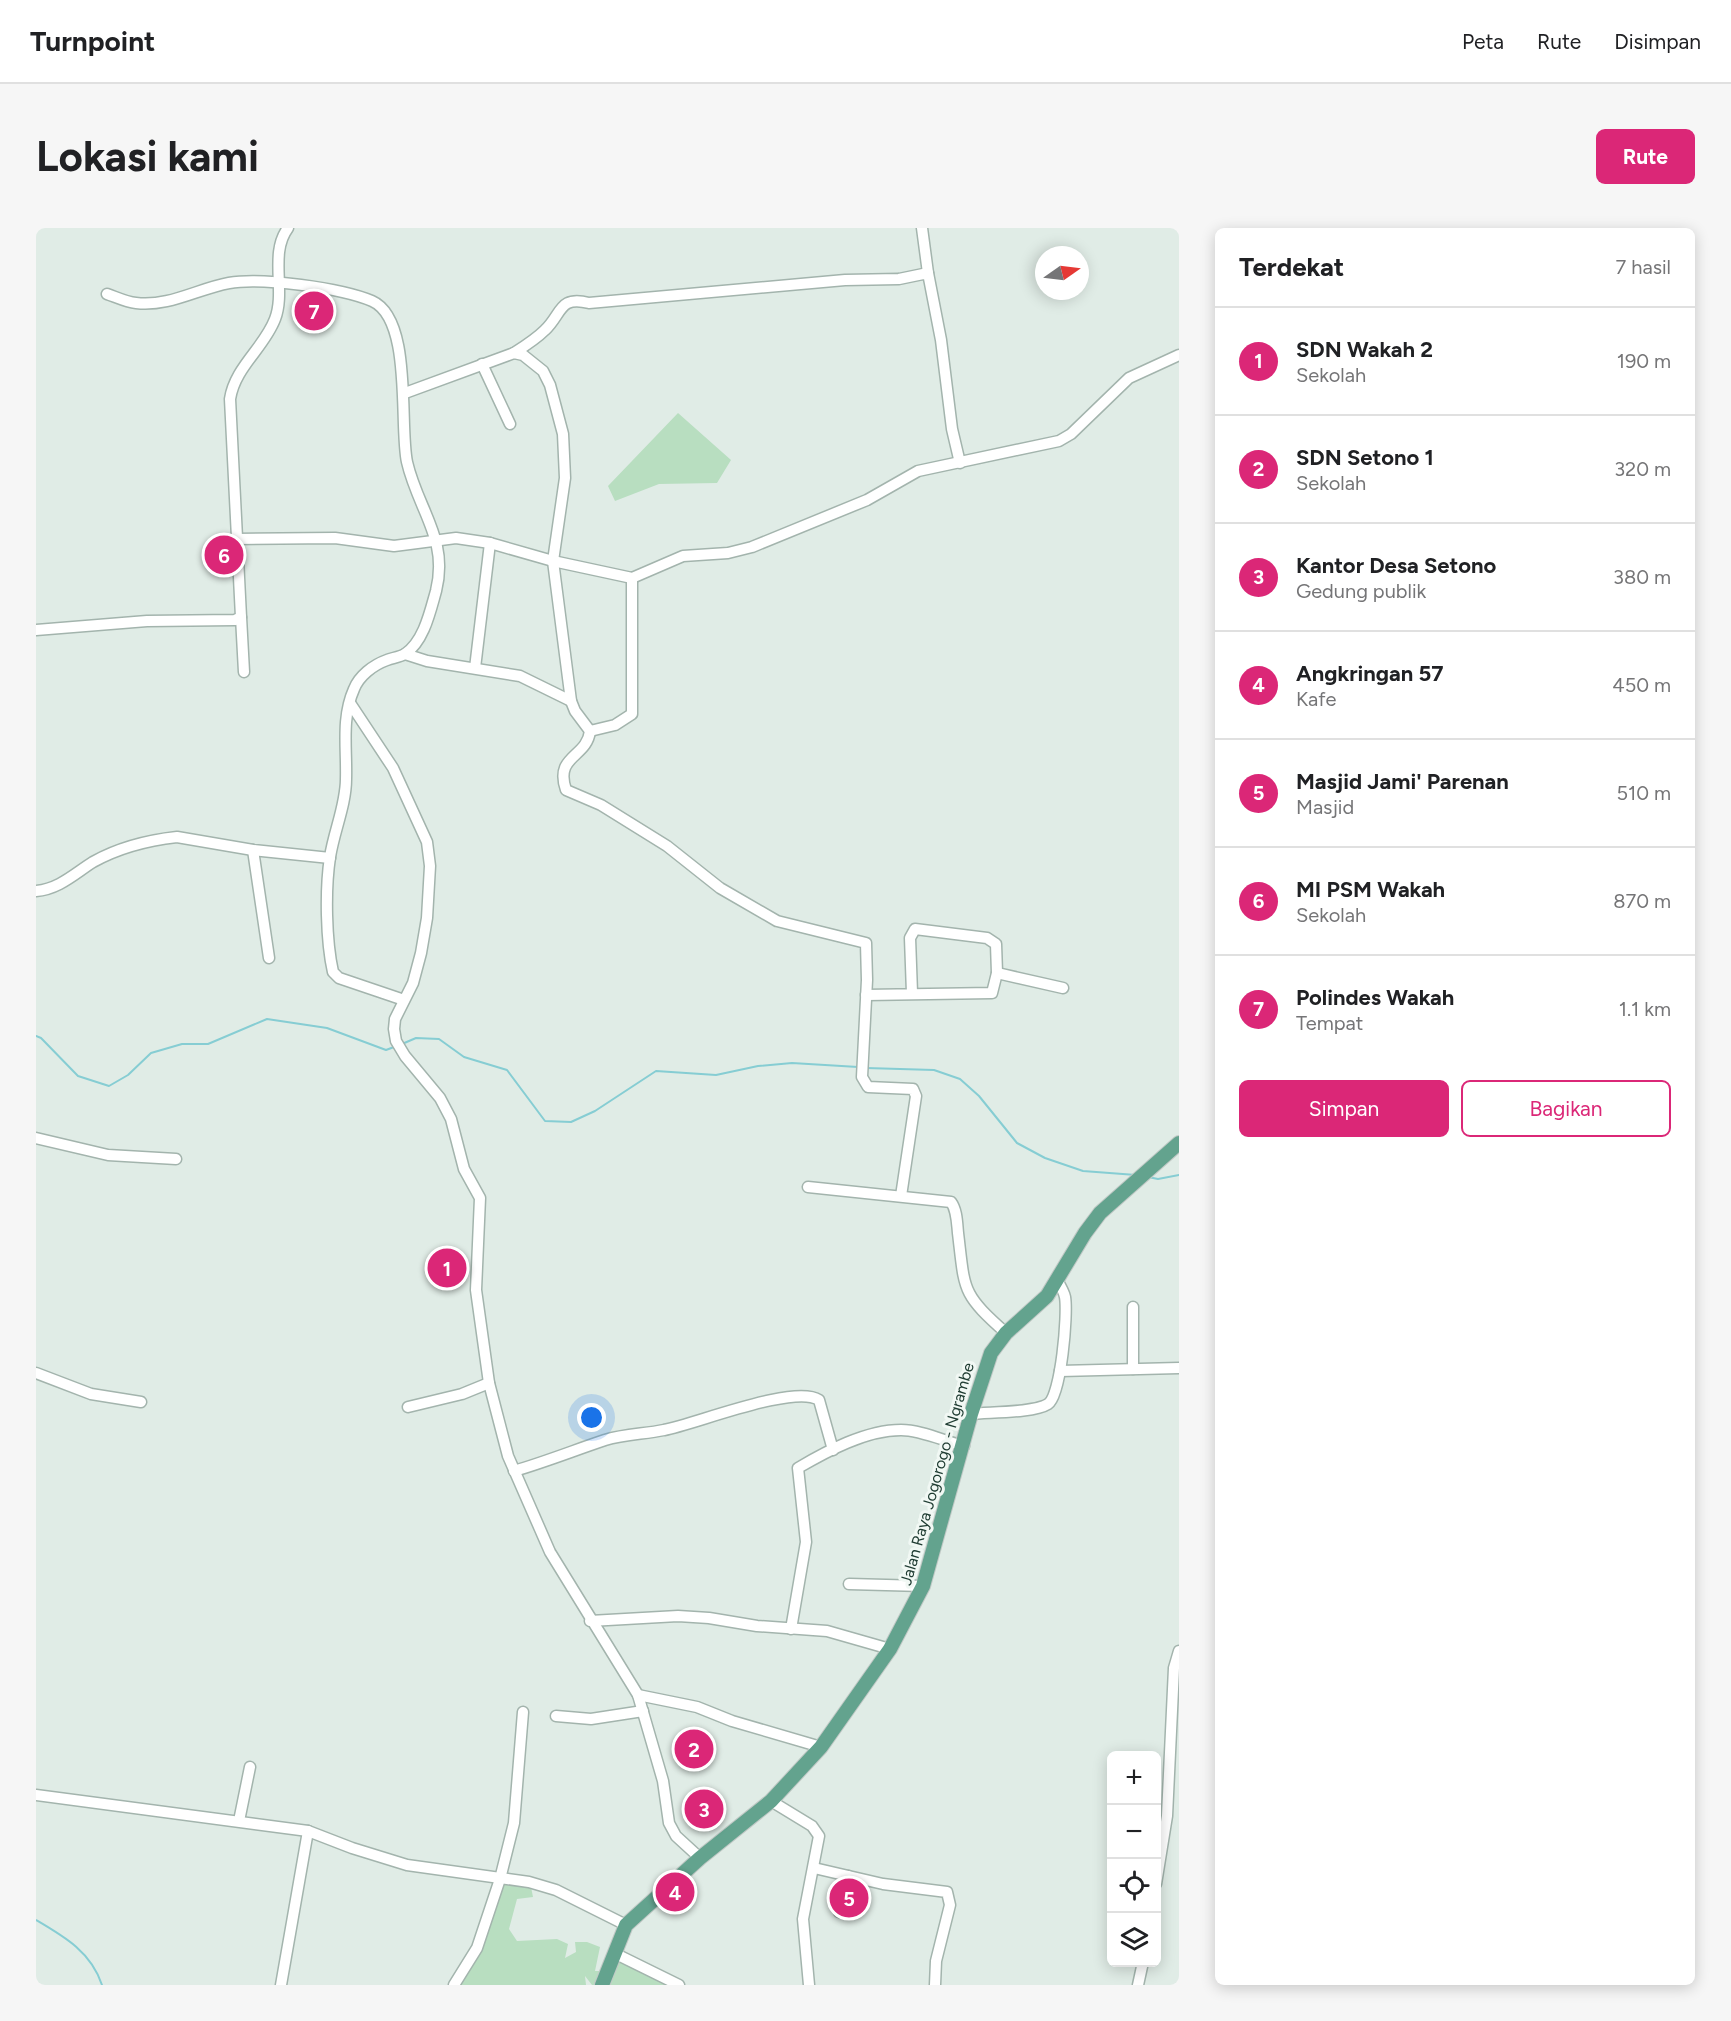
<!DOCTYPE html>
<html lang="id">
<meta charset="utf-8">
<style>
body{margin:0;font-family:Figtree,sans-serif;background:#f6f6f6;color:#202124}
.controls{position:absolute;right:18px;bottom:18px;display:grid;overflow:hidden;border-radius:9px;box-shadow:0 3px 15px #0003}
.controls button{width:54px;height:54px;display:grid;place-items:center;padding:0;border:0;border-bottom:2px solid #e0e0e0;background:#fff;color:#202124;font:30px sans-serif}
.compass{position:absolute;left:999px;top:18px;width:54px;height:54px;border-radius:50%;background:#fff;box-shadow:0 3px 15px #0003;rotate:76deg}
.you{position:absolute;left:556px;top:1190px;width:21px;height:21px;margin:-15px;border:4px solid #fff;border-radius:50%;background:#1a73e8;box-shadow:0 0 0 9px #1a73e833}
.badge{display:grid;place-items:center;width:39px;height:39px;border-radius:50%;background:#db2777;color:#fff;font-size:20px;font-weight:700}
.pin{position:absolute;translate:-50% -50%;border:3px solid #fff;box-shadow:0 2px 6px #0006}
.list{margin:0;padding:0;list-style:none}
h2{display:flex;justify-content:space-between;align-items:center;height:78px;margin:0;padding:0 24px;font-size:26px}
h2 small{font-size:20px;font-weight:400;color:#757577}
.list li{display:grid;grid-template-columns:39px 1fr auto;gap:18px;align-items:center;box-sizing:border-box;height:108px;padding:0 24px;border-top:2px solid #e0e0e0}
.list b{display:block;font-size:22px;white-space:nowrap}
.list p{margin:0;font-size:20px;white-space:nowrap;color:#757577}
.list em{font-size:20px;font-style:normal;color:#757577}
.actions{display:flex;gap:12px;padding:18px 24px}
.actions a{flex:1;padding:14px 0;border:2px solid #db2777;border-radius:9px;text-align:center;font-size:21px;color:#db2777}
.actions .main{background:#db2777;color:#fff}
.icon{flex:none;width:33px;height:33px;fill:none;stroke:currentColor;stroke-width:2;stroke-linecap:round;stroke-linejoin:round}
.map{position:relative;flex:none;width:1143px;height:1757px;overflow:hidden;border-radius:9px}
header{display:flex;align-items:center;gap:36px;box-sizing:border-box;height:84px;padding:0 30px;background:#fff;border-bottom:2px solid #e0e0e0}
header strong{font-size:28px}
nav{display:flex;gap:33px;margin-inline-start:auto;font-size:21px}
.intro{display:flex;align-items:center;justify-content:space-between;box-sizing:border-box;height:144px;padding:0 36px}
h1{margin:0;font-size:42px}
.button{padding:15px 27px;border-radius:9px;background:#db2777;color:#fff;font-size:21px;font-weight:700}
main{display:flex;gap:36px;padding:0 36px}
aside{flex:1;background:#fff;border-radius:9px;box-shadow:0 3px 15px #0003}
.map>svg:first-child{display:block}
.green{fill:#b8dec0}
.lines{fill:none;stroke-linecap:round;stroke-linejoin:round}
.stream{stroke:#86cdd3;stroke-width:2}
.minor-casing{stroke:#a3b4ad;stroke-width:13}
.major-casing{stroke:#c1c9c6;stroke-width:16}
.minor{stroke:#fff;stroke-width:10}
.major{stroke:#63a38e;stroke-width:14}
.labels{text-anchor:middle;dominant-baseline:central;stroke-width:6;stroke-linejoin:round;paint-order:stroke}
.street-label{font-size:16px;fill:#203d33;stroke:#f1f8f4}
</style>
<header>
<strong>Turnpoint</strong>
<nav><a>Peta</a><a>Rute</a><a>Disimpan</a></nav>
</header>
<div class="intro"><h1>Lokasi kami</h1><a class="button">Rute</a></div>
<main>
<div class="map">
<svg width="1143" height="1757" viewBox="0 0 1143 1757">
<rect width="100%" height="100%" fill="#e0ece6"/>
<!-- green -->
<g class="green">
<path d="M642 185 695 232 681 255 623 256 579 273 572 258Z"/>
<path d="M464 1651 495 1659 497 1669 481 1671 473 1701 481 1713 521 1711 532 1716 529 1730 540 1724 539 1714H551L564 1719 559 1743H567L561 1757H556L549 1748 550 1757H419L441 1720Z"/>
<path d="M583 1731 637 1757H574Z"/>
</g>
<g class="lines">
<!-- stream -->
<g class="stream">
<path d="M0 808 5 810 42 848 73 858 92 847 115 825 146 816H172L231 791 291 800 350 822 358 819"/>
<path d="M366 816 380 810 403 811 428 829 471 842 509 893 535 894 559 883 620 843 680 847 722 838 756 835 822 839"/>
<path d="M830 840 898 842 924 851 943 868 981 915 1009 930 1047 943 1100 947"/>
<path d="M1112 949 1122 951 1143 947"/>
<path d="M0 1692C29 1709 55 1724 66 1757"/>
</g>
<defs>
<g id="minor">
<path d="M886 0 892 45"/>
<path d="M71 66C80 69 90 74 100 75 133 79 161 61 193 55 225 49 305 60 336 73 377 91 363 197 371 234 382 282 413 311 400 363 394 384 388 413 369 426 364 429 356 430 351 432 337 437 323 448 318 461 305 490 311 521 310 551 310 577 298 603 294 629 289 662 290 713 297 744L303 750 368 772"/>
<path d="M478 125C489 118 500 111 509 102 526 86 523 67 553 75L809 52 863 51 892 45 905 112 916 201 924 235"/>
<path d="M446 136 474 196"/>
<path d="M369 165 478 125 487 127 507 143 514 157 527 206 529 250 517 333 535 473 539 483 554 503C551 530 518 527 530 562L565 577 631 618 684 660 741 693 830 715 831 752 826 849 832 859 877 861 880 868 865 968"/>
<path d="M200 311 299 310 358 318 420 310 454 315 517 333 596 350 647 328 692 325 716 319 831 272 882 243 1023 213 1035 206 1093 150 1143 127"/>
<path d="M205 389 208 444"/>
<path d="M0 402 111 393 199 392 205 389 194 171C199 139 228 120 239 91 250 63 233 25 252 0"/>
<path d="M369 426 391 433 484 448 535 473"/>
<path d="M439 440 454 315"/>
<path d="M314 475 357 540 391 614 394 638 391 690 385 725 377 755 359 791 358 801 360 813 369 828 404 870 415 891 428 941 444 970 440 1062 453 1155 472 1228 514 1324 602 1467 627 1553 633 1595 640 1608 664 1630"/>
<path d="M554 503 579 497 596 486V350"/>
<path d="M217 622 233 730"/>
<path d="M0 663C23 661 38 646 57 634 82 620 114 612 141 609L217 622 294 630"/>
<path d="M961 745 1027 760"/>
<path d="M830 767 956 765 961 745 960 716 951 710 879 701 874 710 876 765"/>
<path d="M0 910 72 927 140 931"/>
<path d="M772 959 915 974C921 982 921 995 922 1005 929 1063 925 1065 970 1105"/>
<path d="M1097 1079V1141"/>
<path d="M1024 1143 1143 1140"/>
<path d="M0 1145 55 1166 105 1174"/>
<path d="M372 1179 426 1166 453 1155"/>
<path d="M935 1186C953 1184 998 1185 1012 1176 1025 1168 1032 1086 1029 1069 1028 1064 1024 1057 1021 1052"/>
<path d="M478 1243C509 1234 539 1222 569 1212 589 1206 609 1206 628 1202 660 1196 758 1156 783 1172L797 1222"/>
<path d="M813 1356 887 1358"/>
<path d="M554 1393 642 1388 673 1390 721 1398 791 1403 854 1421"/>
<path d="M755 1401 770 1314 762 1240C791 1223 830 1202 865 1202 885 1202 908 1213 928 1218"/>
<path d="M602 1467 661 1479 696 1493 785 1519"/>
<path d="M520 1488 555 1491 607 1483"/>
<path d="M0 1567 272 1603 316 1620 371 1637 493 1654 520 1662 590 1697"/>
<path d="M735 1573 776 1598 783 1608 767 1691 773 1757"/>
<path d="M203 1593 214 1539"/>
<path d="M778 1640 847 1656 911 1664 914 1677 900 1733 899 1757"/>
<path d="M1120 1656 1131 1588 1138 1440 1143 1423"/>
<path d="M803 1684 804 1672 812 1648"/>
<path d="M578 1725 643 1757"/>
<path d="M245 1757 272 1603"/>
<path d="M418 1757 441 1720 464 1651 478 1595 487 1484"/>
<path d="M1102 1757 1107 1734"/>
</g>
<path id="major" d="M566 1757 590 1697 664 1630 735 1573 785 1519 854 1421 887 1358 935 1186 955 1125 970 1105 1011 1068 1049 1005 1064 985 1143 915"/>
</defs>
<!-- minor casing -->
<use href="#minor" class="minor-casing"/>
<!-- major casing -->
<use href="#major" class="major-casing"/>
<!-- minor -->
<use href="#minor" class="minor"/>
<!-- major -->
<use href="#major" class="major"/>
</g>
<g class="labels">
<!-- street labels -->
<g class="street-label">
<text transform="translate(901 1246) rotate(-74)">Jalan Raya Jogorogo - Ngrambe</text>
</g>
</g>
</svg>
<div class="controls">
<button>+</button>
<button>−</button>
<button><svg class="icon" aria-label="locate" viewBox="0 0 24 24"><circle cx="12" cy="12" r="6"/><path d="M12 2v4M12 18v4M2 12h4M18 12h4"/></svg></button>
<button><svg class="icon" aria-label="layers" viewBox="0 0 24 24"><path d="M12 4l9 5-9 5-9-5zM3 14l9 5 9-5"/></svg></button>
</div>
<svg class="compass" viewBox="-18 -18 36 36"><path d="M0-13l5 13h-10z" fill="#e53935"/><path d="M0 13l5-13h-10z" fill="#757577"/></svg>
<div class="you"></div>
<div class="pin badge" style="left:411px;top:1040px">1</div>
<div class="pin badge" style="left:658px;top:1521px">2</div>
<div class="pin badge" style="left:668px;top:1581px">3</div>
<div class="pin badge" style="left:639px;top:1664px">4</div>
<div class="pin badge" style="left:813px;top:1670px">5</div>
<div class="pin badge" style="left:188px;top:327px">6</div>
<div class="pin badge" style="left:278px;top:83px">7</div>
</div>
<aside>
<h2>Terdekat<small>7 hasil</small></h2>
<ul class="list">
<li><span class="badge">1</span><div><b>SDN Wakah 2</b><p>Sekolah</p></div><em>190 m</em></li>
<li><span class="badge">2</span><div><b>SDN Setono 1</b><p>Sekolah</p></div><em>320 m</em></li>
<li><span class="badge">3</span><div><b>Kantor Desa Setono</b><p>Gedung publik</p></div><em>380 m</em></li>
<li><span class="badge">4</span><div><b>Angkringan 57</b><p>Kafe</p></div><em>450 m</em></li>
<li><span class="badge">5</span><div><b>Masjid Jami' Parenan</b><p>Masjid</p></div><em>510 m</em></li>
<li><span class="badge">6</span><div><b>MI PSM Wakah</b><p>Sekolah</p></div><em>870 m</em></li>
<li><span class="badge">7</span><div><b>Polindes Wakah</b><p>Tempat</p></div><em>1.1 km</em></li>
</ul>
<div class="actions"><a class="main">Simpan</a><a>Bagikan</a></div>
</aside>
</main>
